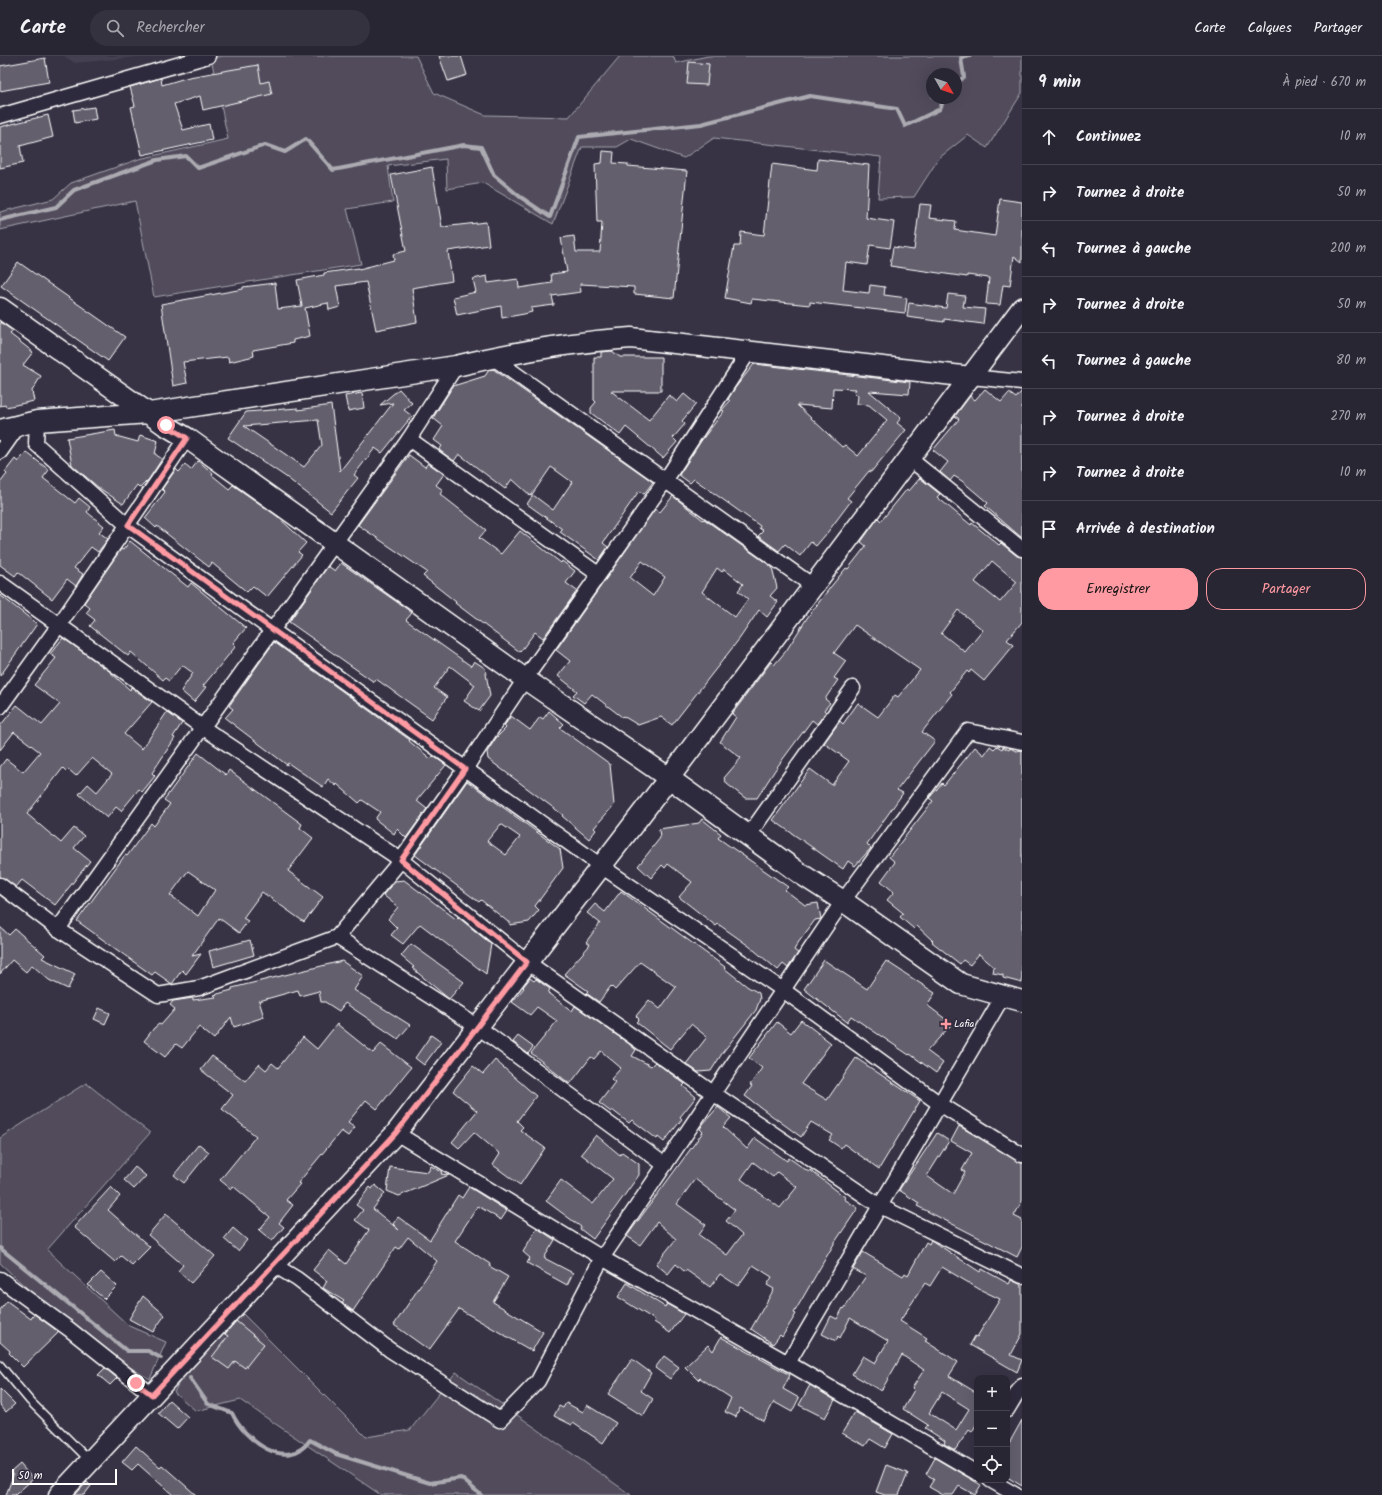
<!DOCTYPE html>
<html lang="fr">
<meta charset="utf-8">
<style>
body{margin:0;font-family:Kalam,sans-serif;background:#353240;color:#f1f3f6}
.controls{position:absolute;right:12px;bottom:12px;display:grid;overflow:hidden;border-radius:8px;box-shadow:0 4px 16px #0002}
.controls button{width:36px;height:36px;display:grid;place-items:center;padding:0;border:0;border-bottom:1px solid #45434f;background:#292634;color:#f1f3f6;font:20px sans-serif}
.compass{position:absolute;left:926px;top:12px;width:36px;height:36px;border-radius:50%;background:#292634;box-shadow:0 4px 16px #0002;rotate:130deg}
.scale{position:absolute;left:12px;bottom:10px;width:105px;box-sizing:border-box;padding-left:4px;border:2px solid #fff;border-top:0;font-size:11px;line-height:14px;white-space:nowrap;color:#fff;-webkit-text-stroke:3px #2f2a3d;paint-order:stroke}
.stop{position:absolute;width:12px;height:12px;margin:-9px;border:3px solid #ff9aa2;border-radius:50%;background:#fff}
.stop.end{background:#ff9aa2;border-color:#fff;box-shadow:0 1px 4px #0008}
.list{margin:0;padding:0;list-style:none}
h2{display:flex;justify-content:space-between;align-items:center;height:52px;margin:0;padding:0 16px;font-size:17px}
h2 small{font-size:13px;font-weight:400;color:#a5a5ac}
.list li{display:grid;grid-template-columns:26px 1fr auto;gap:12px;align-items:center;box-sizing:border-box;height:56px;padding:0 16px;border-top:1px solid #45434f}
.list b{display:block;font-size:15px;white-space:nowrap}
.list em{font-size:13px;font-style:normal;color:#a5a5ac}
.actions{display:flex;gap:8px;padding:12px 16px}
.actions a{flex:1;padding:9px 0;border:1px solid #ff9aa2;border-radius:16px;text-align:center;font-size:14px;color:#ff9aa2}
.actions .main{background:#ff9aa2;color:#111}
.icon{flex:none;width:22px;height:22px;fill:none;stroke:currentColor;stroke-width:2;stroke-linecap:round;stroke-linejoin:round}
.map{position:relative;flex:none;width:1022px;height:1439px;overflow:hidden}
header{display:flex;align-items:center;gap:24px;box-sizing:border-box;height:56px;padding:0 20px;background:#292634;border-bottom:1px solid #45434f}
header strong{font-size:19px}
nav{display:flex;gap:22px;margin-inline-start:auto;font-size:14px}
.search{width:280px;height:36px;background:#353240;display:flex;align-items:center;gap:10px;box-sizing:border-box;padding:0 14px;border-radius:22px;color:#a5a5ac;font-size:15px}
main{display:flex}
aside{flex:1;background:#292634}
.map>svg:first-child{display:block}
.built{fill:#444051}
.green{fill:#514c5c;stroke:#a8a6ae;fill-rule:evenodd}
.lines{fill:none;stroke-linecap:round;stroke-linejoin:round}
.stream{stroke:#adabb2;stroke-width:4}
.building{fill:#635f6d;stroke:#fff;fill-rule:evenodd}
.lane-casing{stroke:#fff;stroke-width:10}
.street-casing{stroke:#fff;stroke-width:17}
.secondary-casing{stroke:#fff;stroke-width:23}
.lane{stroke:#2f2a3d;stroke-width:7}
.street{stroke:#2f2a3d;stroke-width:14}
.secondary{stroke:#2f2a3d;stroke-width:20}
.route{stroke:#ff9aa2;stroke-width:5}
.poi-dot{fill:#ff9aa2;stroke:#2f2a3d;stroke-width:1.5}
.labels{text-anchor:middle;dominant-baseline:central;stroke-width:3;stroke-linejoin:round;paint-order:stroke}
.poi-label{font-size:10px;fill:#fff;stroke:#2f2a3d;text-anchor:start}
</style>
<header>
<strong>Carte</strong>
<div class="search"><svg class="icon" aria-label="search" viewBox="0 0 24 24"><circle cx="10" cy="10" r="6"/><path d="M15 15l6 6"/></svg>Rechercher</div>
<nav><a>Carte</a><a>Calques</a><a>Partager</a></nav>
</header>
<main>
<div class="map">
<svg width="1022" height="1439" viewBox="0 0 1022 1439">
<rect width="100%" height="100%" fill="#373345"/>
<filter id="ink" filterUnits="userSpaceOnUse"><feTurbulence type="fractalNoise" baseFrequency=".025" numOctaves="2"/><feDisplacementMap in="SourceGraphic" scale="8" xChannelSelector="R" yChannelSelector="G"/><feConvolveMatrix kernelMatrix="1 2 1 2 8 2 1 2 1" color-interpolation-filters="sRGB"/></filter>
<g filter="url(#ink)">
<!-- built -->
<path class="built" d="M64 0H147L75 7Z"/>
<!-- green -->
<g class="green">
<path d="M223 0H416L434 37 485 59 569 61 620 0H673L676 7 708 0H1022V37L987 92 968 79 939 102 914 141 878 142 881 101 714 82 684 102 631 83 617 91H582L553 168 483 127 447 133 446 103 388 110 393 146 347 153 361 208 154 241 135 145 0 174V156L53 143 71 127 139 103 228 83 211 2ZM932 18H956V42H932Z"/>
<path d="M86 1027 150 1077 47 1194 129 1270 166 1286 150 1323C95 1292 46 1251 0 1207V1082Z"/>
<path d="M237 1252 366 1381 410 1374 456 1316 631 1439H381L240 1344 196 1355 174 1336 190 1305Z"/>
</g>
<g class="lines">
<!-- stream -->
<g class="stream">
<path d="M956 27 964 21 961 2 970 0"/>
<path d="M0 164 56 151 74 134 157 104 186 100 198 112 265 89 285 96 306 83 333 114 464 89 481 91 494 119 519 140 550 161 579 81 701 68 810 40 897 53 905 70 940 53 944 42"/>
<path d="M0 1192 127 1295H148L161 1302"/>
<path d="M190 1322 208 1348 232 1357C244 1384 287 1417 310 1384L336 1398 430 1427 461 1422 481 1439"/>
</g>
</g>
<!-- building -->
<g class="building">
<path d="M439 0H461L467 19 448 25Z"/>
<path d="M45 2 49 26 0 35V10Z"/>
<path d="M689 6 709 8 707 29 687 28Z"/>
<path d="M258 9 261 27 269 25 272 38 203 54 200 40 174 48 183 74 209 68 212 84 142 99 131 51 135 50 130 31 161 22 162 29 189 21Z"/>
<path d="M94 51 96 63 75 67 73 54Z"/>
<path d="M48 59 53 81 20 90 23 107 0 112V71Z"/>
<path d="M603 95 614 96 613 107 628 108V110L687 115 674 242 634 238V231L580 228 581 236 552 240 554 249 531 252 532 256 524 258 502 262 501 250 457 259 453 241 476 236 473 223 487 220 488 227 518 223 519 232 552 227 551 218 567 216 561 182 574 180 576 196H600L602 166H597L595 108 602 107Z"/>
<path d="M818 103 869 109 866 162 894 166 890 192 870 189 867 209 846 206 843 234 869 237 870 229 885 231 884 239 907 242 905 257 810 246V249L752 243 751 247 725 242 734 190H740L741 176 764 179 772 108 817 114Z"/>
<path d="M432 111 442 171 486 166 489 189 448 195 452 225 412 232 417 266 376 274 366 226 336 230 340 251 329 254 328 247 305 252 310 280 293 284V287L253 294 254 300 229 306 228 301 183 306 187 327 173 330 161 248 243 233V231L275 227 278 253 302 250 297 224 324 219V217L359 212V213L394 204 393 198 406 195 391 119Z"/>
<path d="M1000 143 1022 146V206L1014 200 1010 230 1003 229 1000 249 986 248 989 222 967 219V221L890 210 893 191 914 194 920 148 931 149 929 162 956 165 955 174 995 180Z"/>
<path d="M18 206 125 281 108 305 1 230Z"/>
<path d="M948 238 965 240 963 251 985 253 983 268 944 263V266L907 261 909 247 946 252Z"/>
<path d="M0 266 13 275 10 278 33 296 23 309 41 320 32 335 34 345 6 351 5 349 0 350Z"/>
<path d="M612 295 620 301H661V335H611L649 364 669 339 677 346 684 338 696 348 682 365 685 368 673 382 677 386 663 402 626 371 620 379 591 357V352L596 346 594 344V301H601V296Z"/>
<path d="M754 308 910 326 909 338 869 335 901 362 897 367 906 374 871 416 869 415 847 442 851 445 827 477 816 490 811 486 800 500 785 488 779 495 758 480 763 475 759 472 760 470 694 423 690 427 679 419 701 385 724 355 722 354 730 345 728 343 735 332ZM833 332 856 333 854 336 858 340 857 348 869 349 887 364 858 400 845 389 842 391 797 349 832 352Z"/>
<path d="M493 313 653 426 644 438 639 435 614 471 603 487 608 491 599 504 560 476 562 473 527 448 533 439 553 454 572 426 554 413 551 411 531 440 512 423 505 433 459 398 454 405 439 394 442 390 434 384 443 370 433 362 453 330 485 320 489 314Z"/>
<path d="M399 333 412 347 404 354 412 360 382 397 375 392 354 419 358 422 331 456 286 421 228 382 246 356 298 352V354L331 349 340 415 393 347 380 349ZM318 364 322 389 304 411 244 370Z"/>
<path d="M985 333 1001 346 1009 337 1016 342 1022 335V482L985 450 988 447 962 425 954 420 950 425 940 416 948 406 933 394 959 363 955 360 970 340 975 344Z"/>
<path d="M362 337 364 352 348 355 345 340Z"/>
<path d="M115 374 116 380 138 386 140 379 158 385 155 398 162 403 149 423 140 432 137 429 123 448 99 432 72 409 67 382Z"/>
<path d="M26 396 49 414 43 422 75 447 79 442 90 451 87 456 104 470 99 476 108 483 98 496 91 491 74 512 83 518 76 530 67 523 52 543 18 516 15 520 0 509V427L7 418 5 416 15 403 18 406Z"/>
<path d="M409 399 425 411 428 407 444 418 436 429 443 434 440 438 486 474 479 482 501 498 520 475 561 507 562 505 575 515 566 527 577 535 543 582 535 576 520 596 455 547 456 546 423 520 427 516 358 469Z"/>
<path d="M198 405 213 417 212 419 229 433 233 429 277 460 306 487 298 496 302 499 267 541 253 530 247 536 212 507 209 511 157 470 156 472 145 462 165 436 162 433 176 413 179 416 185 409 191 414Z"/>
<path d="M920 422 940 438 937 441 971 469 972 467 999 489 1001 487 1017 500 1022 501V566L1007 584 1014 589 984 625 971 614 969 617 967 615 950 636 952 638 922 676 935 685 897 734 903 737 867 788 871 792 855 810 848 805 843 813 773 764 810 713 832 729 849 705 824 687 840 665 843 668 858 647 878 661 895 639 898 641 920 614 855 569 834 597 846 605 834 622 838 624 825 643 830 647 824 654 826 656 817 668 812 664 777 711 757 742H745L727 728 724 722 741 702 720 686 736 661 732 658 771 606 774 609 786 595 807 562 829 533 846 512 848 513 866 490 861 486 878 462 881 465 907 433 909 435ZM992 505 1017 526 1000 546 975 526ZM958 554 983 574 965 596 941 577Z"/>
<path d="M673 440 703 464 704 463 772 511 777 532 770 540 778 546 767 561 759 554 740 582 672 669 661 661 638 669 623 660 622 661 592 638 584 647 573 639 577 635 558 620 570 605 556 594 655 453 660 456ZM642 505 665 521 653 540 630 522ZM717 512 722 516 724 513 743 528 738 535 748 543 735 561 702 536Z"/>
<path d="M130 485 188 531 191 527 246 572 233 587 236 590 203 630 206 631 194 646 181 635 193 617 182 609 169 625 165 622 163 624 131 596 128 600 90 570 95 564 86 557 90 552 84 547 121 493 123 494Z"/>
<path d="M341 507 407 553 412 557 406 564 471 610 474 605 485 612 490 640 479 655 464 645 475 629 450 610 434 632 447 641 432 663 376 623 374 626 289 566 328 510 335 515Z"/>
<path d="M0 539 37 568 0 620Z"/>
<path d="M63 582 108 614 130 634 131 631 152 646 124 678 142 693 167 656 182 667 173 681 175 682 152 717 155 720 142 736 139 733 121 755 116 751 107 762 79 738 88 728 97 736 112 718 92 702 76 720 68 713 66 715 63 712 27 758 61 787 74 772 84 780 74 792 90 805 55 849 22 824 16 831 0 821V711L6 703 23 716 40 696 14 676 0 694V670L17 649 42 669 60 648 34 629 56 602 50 598Z"/>
<path d="M274 586 410 684 409 685 431 703 433 700 446 709 417 744V745L427 753 406 782 397 773 394 778 375 763 380 756 362 744 359 747 337 728 336 730 328 723 323 731 288 707 287 709 225 662 233 653 229 650Z"/>
<path d="M549 655 564 668 560 672 610 708 614 749 594 772 596 774 589 783 562 760 563 759 488 703 487 696 496 682 506 672 504 670 511 660 530 674 540 661 543 663Z"/>
<path d="M990 690 994 693 997 690 1002 693 1003 691 1009 694 1010 692 1016 695 1022 694V927L1003 922V919L993 917 994 911 979 898 970 909 963 904 960 908 932 886 933 885 917 870 914 873 900 861 903 857 887 844 894 836 881 825 895 806 889 801 933 745 929 742 931 740 942 727 944 729 975 691 984 699Z"/>
<path d="M198 697 226 719 229 714 302 768 300 772 313 782 288 815 323 841 304 866 262 836 243 862 248 865 239 877 219 862 192 900 201 898 186 918 182 914 172 928 155 916 152 919 77 865 125 799 127 800 151 767 154 770 170 748 164 744ZM188 815 215 834 198 860 170 839Z"/>
<path d="M467 725 560 793 563 812 535 850 539 854 529 866 510 869V866H508L481 844 479 846 415 799ZM501 768 520 781 506 799 487 785Z"/>
<path d="M702 763 721 778 718 782 788 831 785 834 805 849 818 847 821 863 815 864 798 887 794 894 798 897 788 912 783 908 778 914 749 890 718 868 716 870 679 841 692 826 668 808 665 812 662 809 651 822 638 810 660 782 659 773 699 767Z"/>
<path d="M404 824 456 863 458 861 491 888 486 918 420 868 403 888 391 879 397 872 388 863 398 851 383 839 395 825Z"/>
<path d="M621 835 725 911 724 912 748 931 759 937 760 943 756 954 723 996 711 1015 698 1016 686 1008 707 981 691 968 670 993 636 966 639 963 636 960 649 944 660 953 676 931 640 906 615 934 611 930 599 946 586 937 588 935 564 918 590 889 586 886 600 867 587 857 595 848 605 856Z"/>
<path d="M0 871 9 879 15 873 45 899 42 902 75 918 68 933 49 924 32 909 26 916 12 904 0 918Z"/>
<path d="M250 884 254 899 213 911 209 895Z"/>
<path d="M411 888 464 926 449 943 412 912 414 911 401 900Z"/>
<path d="M824 904 867 933 886 905 935 937 927 949 952 968 927 995 943 1007 936 1017 910 998 909 999 851 960 847 966 804 933Z"/>
<path d="M342 905 363 920 354 934 410 969 398 983 345 947 339 955 325 946H321L319 935 300 940 298 934 259 945 264 961 234 971 231 961 214 983 199 971 182 992 176 988 165 1001 144 985 154 972 159 968 161 969 175 953 170 949 173 945 193 942V944L216 941 214 939 232 934V932Z"/>
<path d="M530 922 534 925 536 923 550 933 548 937 572 955 575 950 628 987 636 994 632 1000 651 1010 655 1006 685 1028 683 1030 696 1041 680 1061 682 1063 664 1086 658 1081 657 1083 632 1064 629 1067 612 1054 611 1056 599 1047 615 1026 611 1023 621 1012 601 995 594 1003 591 1001 570 1028 531 997 557 965 537 951 530 959 512 946 524 932 523 931Z"/>
<path d="M99 952 110 957 105 968 94 963Z"/>
<path d="M801 964 831 987 801 1028 827 1044 856 1002 920 1045 879 1113 844 1088 841 1092 829 1084 833 1079 811 1066 801 1081 745 1040 752 1030 750 1029 762 1012 749 1002 777 966 791 977Z"/>
<path d="M337 968 373 997 381 988 411 1011 377 1053 366 1044 348 1066 355 1071 348 1080 341 1075 298 1127 300 1128 286 1144 293 1149 279 1167 284 1171 272 1185 259 1174 270 1161 233 1130 231 1133 220 1124 256 1080 222 1053 233 1039 201 1014 212 1000 245 1025 259 1008 266 1014 272 1007 278 1012 303 981 317 993Z"/>
<path d="M431 979 441 986 424 1009 415 1002Z"/>
<path d="M518 980 533 991 528 998 513 986Z"/>
<path d="M495 1004 536 1040 517 1065 523 1071 520 1074 545 1092 520 1129 493 1109 500 1098 474 1076 459 1092 452 1086 477 1055 453 1035 473 1010 483 1018Z"/>
<path d="M718 1051 731 1062 723 1071 747 1093 755 1082 787 1105 789 1102 809 1116 810 1114 845 1141 844 1143 858 1152 835 1186 794 1257 796 1258 782 1281 780 1279 773 1288 751 1273 774 1233 767 1229 772 1221 753 1209 738 1230 720 1218 710 1231 686 1214 685 1216 676 1208 668 1218 656 1208 676 1183 657 1166 640 1189 627 1180 703 1076 700 1073 703 1068ZM753 1106 773 1121 777 1116 797 1131 780 1152 741 1123ZM695 1123 735 1154 726 1165 742 1179 727 1199 699 1179 706 1169 677 1148Z"/>
<path d="M959 1070 1022 1107V1145L1014 1160 1022 1164V1191L1017 1201 917 1150 919 1147 899 1134 937 1077 949 1085 927 1120 953 1138 965 1116 962 1114 972 1097 951 1085Z"/>
<path d="M596 1079 620 1099 622 1096 639 1108V1119L593 1183 580 1173 581 1171 546 1145 561 1124 593 1148 613 1123 581 1098Z"/>
<path d="M199 1088 209 1096 184 1127 174 1119Z"/>
<path d="M431 1110 442 1116 441 1118 449 1119 399 1140 387 1135 390 1111 428 1116Z"/>
<path d="M135 1111 146 1120 134 1133 124 1124Z"/>
<path d="M375 1129 385 1137 373 1153 399 1174 393 1168 398 1161 430 1184 458 1139 462 1142 469 1131 507 1155 501 1164 478 1150 455 1185 490 1208 489 1210 508 1221 493 1246 543 1276 532 1295 459 1253 429 1294 394 1269 437 1205 408 1181 399 1193 396 1191 353 1255 342 1247 344 1245 323 1232 327 1225 313 1214 329 1194 346 1208 369 1174 355 1164 363 1154 356 1149 370 1131 372 1133Z"/>
<path d="M111 1131 120 1140 108 1154 150 1191 132 1209 121 1200 115 1206 74 1171Z"/>
<path d="M166 1158 215 1200 191 1227 178 1215 183 1209 148 1179Z"/>
<path d="M233 1172 247 1184 238 1195 224 1183Z"/>
<path d="M537 1172 555 1184 544 1202 573 1217 567 1229 527 1207 530 1202 523 1196Z"/>
<path d="M931 1184 980 1216 982 1213 1009 1228 1011 1224 1022 1229V1278L1011 1299 1022 1304 1017 1316 970 1289 975 1280 977 1281 1000 1243 979 1233 942 1211 930 1230 925 1227 900 1265 927 1282 925 1285 958 1306 949 1320 977 1337V1367L972 1376 969 1374 955 1394 944 1388 945 1385 925 1372 928 1369 903 1353 914 1334 912 1332 924 1314 902 1299 881 1335 852 1318 863 1300 875 1307 888 1285 850 1262 840 1282 838 1280 836 1285 822 1278 831 1260 837 1263 843 1252 844 1253 866 1220 853 1213 863 1196 903 1220 905 1217 908 1219 926 1186 929 1188ZM942 1336 969 1353 956 1374 929 1357Z"/>
<path d="M101 1216 117 1230 104 1243 88 1229Z"/>
<path d="M627 1227 665 1251 667 1248 684 1258 670 1277 654 1266 655 1264 618 1241Z"/>
<path d="M143 1240 165 1259 153 1276 129 1263Z"/>
<path d="M7 1245 31 1263 34 1258 59 1276 23 1311 9 1297 10 1295 0 1286V1254Z"/>
<path d="M236 1265 264 1288 245 1312 235 1305 229 1313 212 1301 228 1280 225 1278Z"/>
<path d="M721 1281 790 1319 783 1333 799 1342 792 1356 774 1346 764 1365 740 1352 736 1361 725 1356 731 1342 700 1322 698 1324 685 1311 708 1289 713 1295Z"/>
<path d="M664 1300 679 1311 670 1323 655 1312Z"/>
<path d="M632 1303 651 1317 641 1335 653 1343 643 1360 608 1338Z"/>
<path d="M105 1312 117 1322 110 1329 98 1319Z"/>
<path d="M810 1329 835 1344 825 1362 799 1349Z"/>
<path d="M0 1333 15 1348 6 1356 0 1349Z"/>
<path d="M169 1344 188 1361 177 1373 158 1357Z"/>
<path d="M566 1347 583 1356 587 1349 616 1367 603 1387 573 1367 572 1369 554 1360 559 1350 563 1352Z"/>
<path d="M855 1356 893 1378 885 1392 870 1383 865 1390 842 1377Z"/>
<path d="M1022 1364V1430L1007 1421V1391Z"/>
<path d="M136 1390 160 1411 162 1409 196 1439H173L138 1408 132 1414 122 1406Z"/>
<path d="M935 1402 981 1429 975 1439 959 1430 953 1439H943L929 1431 934 1423 926 1418Z"/>
<path d="M20 1408 33 1423 15 1439H6L13 1420 11 1416Z"/>
<path d="M886 1409 908 1417 899 1439H885L876 1436Z"/>
<path d="M87 1426 91 1430 84 1439H75Z"/>
</g>
<g class="lines">
<defs>
<path id="lane" d="M0 1309 30 1345 90 1405"/>
<g id="street">
<path d="M0 60 208 0"/>
<path d="M492 301 813 530"/>
<path d="M971 321 1022 326"/>
<path d="M37 365 36 388 127 469 272 574 601 810 783 934 940 1048 1022 1099"/>
<path d="M409 383 598 518"/>
<path d="M0 396 19 369"/>
<path d="M910 403 1022 493"/>
<path d="M0 527 202 671 401 804 527 906 713 1037 880 1150 1022 1220"/>
<path d="M0 651 59 569 187 382"/>
<path d="M748 780 853 632"/>
<path d="M0 829 58 873 158 939 199 932 337 881 401 804 465 713 525 623 665 425 750 294"/>
<path d="M58 873 334 488 409 383 456 310"/>
<path d="M337 881 478 971 665 1109"/>
<path d="M396 1077 602 1202 788 1307 977 1417"/>
<path d="M274 1209 297 1223 390 1294 500 1364 538 1325 602 1202 843 845 968 675 1022 686"/>
<path d="M0 1223 69 1273 152 1339"/>
<path d="M788 1307 1003 940"/>
<path d="M1007 1354 1022 1329"/>
<path d="M990 1424 1016 1439"/>
</g>
<g id="secondary">
<path d="M0 252 165 369 187 382 525 623 669 722 801 818 843 845 961 928 1022 945"/>
<path d="M0 374 37 365 149 357 456 310C514 296 572 286 631 282L971 321"/>
<path d="M59 1439 396 1077 669 722 1022 252"/>
</g>
</defs>
<!-- lane casing -->
<use href="#lane" class="lane-casing"/>
<!-- street casing -->
<use href="#street" class="street-casing"/>
<!-- secondary casing -->
<use href="#secondary" class="secondary-casing"/>
<!-- lane -->
<use href="#lane" class="lane"/>
<!-- street -->
<use href="#street" class="street"/>
<!-- secondary -->
<use href="#secondary" class="secondary"/>
</g>
</g>
<g class="lines" filter="url(#ink)">
<!-- route -->
<path class="route" d="M136 1327 152 1339 396 1077 527 906 401 804 465 713 128 469 187 382 166 369"/>
</g>
<!-- markers -->
<path class="poi-dot" d="M944 962h4v4h4v4h-4v4h-4v-4h-4v-4h4z"/>
<g class="labels">
<!-- poi labels -->
<g class="poi-label">
<text x="954" y="968">Lafia</text>
</g>
</g>
</svg>
<div class="controls">
<button>+</button>
<button>−</button>
<button><svg class="icon" aria-label="locate" viewBox="0 0 24 24"><circle cx="12" cy="12" r="6"/><path d="M12 2v4M12 18v4M2 12h4M18 12h4"/></svg></button>
</div>
<svg class="compass" viewBox="-18 -18 36 36"><path d="M0-13l5 13h-10z" fill="#e53935"/><path d="M0 13l5-13h-10z" fill="#a5a5ac"/></svg>
<div class="scale">50 m</div>
<div class="stop" style="left:166px;top:369px"></div>
<div class="stop end" style="left:136px;top:1327px"></div>
</div>
<aside>
<h2>9 min<small>À pied · 670 m</small></h2>
<ul class="list">
<li><svg class="icon" aria-label="ahead" viewBox="0 0 24 24"><path d="M12 20V5M6 11l6-6 6 6"/></svg><div><b>Continuez</b></div><em>10 m</em></li>
<li><svg class="icon" aria-label="right" viewBox="0 0 24 24"><path d="M7 20v-9h11M14 6l5 5-5 5"/></svg><div><b>Tournez à droite</b></div><em>50 m</em></li>
<li><svg class="icon" aria-label="left" viewBox="0 0 24 24"><path d="M17 20v-9H6M10 6l-5 5 5 5"/></svg><div><b>Tournez à gauche</b></div><em>200 m</em></li>
<li><svg class="icon" aria-label="right" viewBox="0 0 24 24"><path d="M7 20v-9h11M14 6l5 5-5 5"/></svg><div><b>Tournez à droite</b></div><em>50 m</em></li>
<li><svg class="icon" aria-label="left" viewBox="0 0 24 24"><path d="M17 20v-9H6M10 6l-5 5 5 5"/></svg><div><b>Tournez à gauche</b></div><em>80 m</em></li>
<li><svg class="icon" aria-label="right" viewBox="0 0 24 24"><path d="M7 20v-9h11M14 6l5 5-5 5"/></svg><div><b>Tournez à droite</b></div><em>270 m</em></li>
<li><svg class="icon" aria-label="right" viewBox="0 0 24 24"><path d="M7 20v-9h11M14 6l5 5-5 5"/></svg><div><b>Tournez à droite</b></div><em>10 m</em></li>
<li><svg class="icon" aria-label="arrive" viewBox="0 0 24 24"><path d="M6 21V4h12l-3 4 3 4H6"/></svg><div><b>Arrivée à destination</b></div></li>
</ul>
<div class="actions"><a class="main">Enregistrer</a><a>Partager</a></div>
</aside>
</main>
